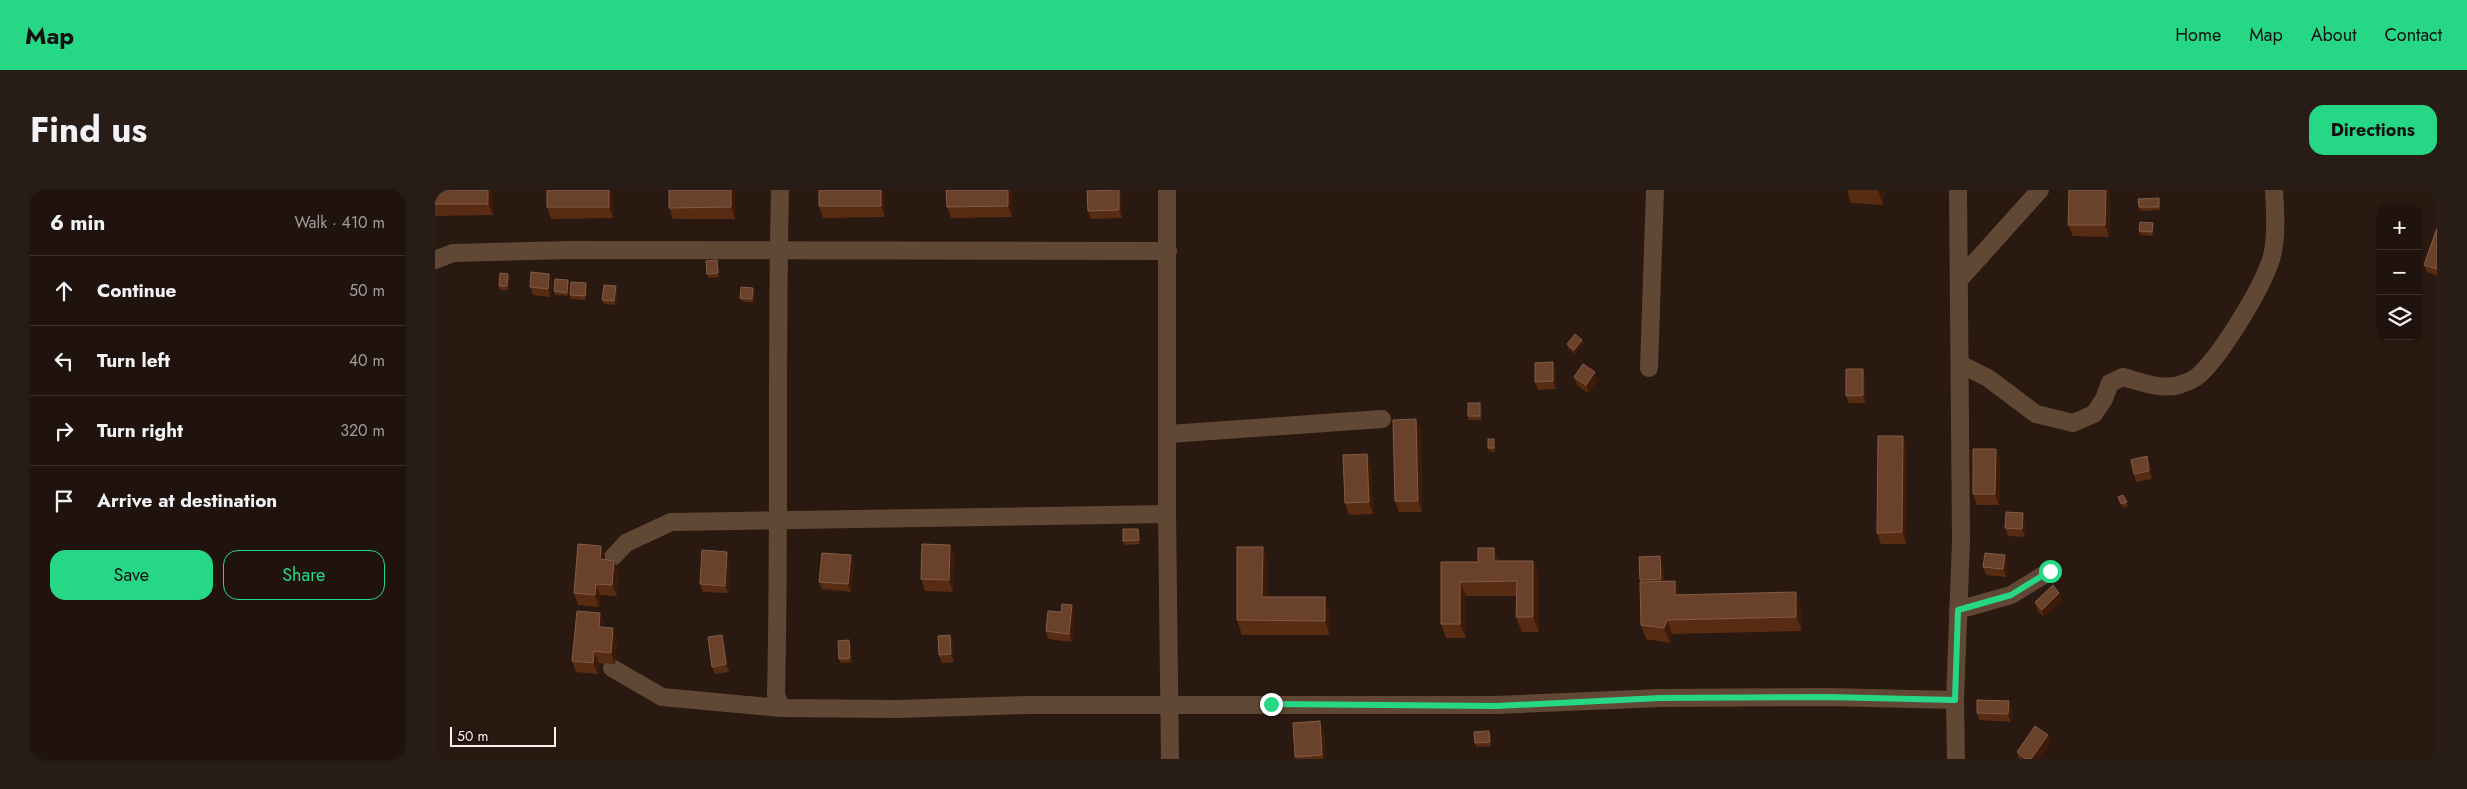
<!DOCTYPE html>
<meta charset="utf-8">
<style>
body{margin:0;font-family:Jost,sans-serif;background:#281c16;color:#f1f3f6}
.controls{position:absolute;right:15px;top:15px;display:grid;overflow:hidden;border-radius:10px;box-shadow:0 1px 4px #0004}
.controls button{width:45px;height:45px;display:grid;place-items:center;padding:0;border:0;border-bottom:1px solid #3d322e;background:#20130d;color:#f1f3f6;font:25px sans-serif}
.scale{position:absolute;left:15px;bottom:12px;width:106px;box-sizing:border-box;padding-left:5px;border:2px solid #fdf0eb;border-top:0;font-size:14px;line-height:18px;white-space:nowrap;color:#fdf0eb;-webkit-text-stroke:4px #201009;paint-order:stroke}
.stop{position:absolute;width:15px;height:15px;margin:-11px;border:4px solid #26d886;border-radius:50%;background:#fff}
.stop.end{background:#26d886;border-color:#fff;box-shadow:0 1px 5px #0008}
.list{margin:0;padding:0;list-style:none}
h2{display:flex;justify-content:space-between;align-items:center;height:65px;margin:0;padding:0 20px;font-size:21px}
h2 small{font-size:16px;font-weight:400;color:#a29e9d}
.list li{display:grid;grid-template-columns:32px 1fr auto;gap:15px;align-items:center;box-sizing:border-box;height:70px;padding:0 20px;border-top:1px solid #3d322e}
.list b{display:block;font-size:19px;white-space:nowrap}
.list em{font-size:16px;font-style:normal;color:#a29e9d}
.actions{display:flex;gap:10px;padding:15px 20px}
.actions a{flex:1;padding:11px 0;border:1px solid #26d886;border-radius:15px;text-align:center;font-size:18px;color:#26d886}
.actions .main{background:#26d886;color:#111}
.icon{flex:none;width:28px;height:28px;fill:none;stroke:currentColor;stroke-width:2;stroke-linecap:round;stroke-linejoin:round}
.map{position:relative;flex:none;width:2002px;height:569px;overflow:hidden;border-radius:15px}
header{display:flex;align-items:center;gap:30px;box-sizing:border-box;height:70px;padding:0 25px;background:#26d886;color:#111}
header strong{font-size:24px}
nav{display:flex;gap:28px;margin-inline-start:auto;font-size:18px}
.intro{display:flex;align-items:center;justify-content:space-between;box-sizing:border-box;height:120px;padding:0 30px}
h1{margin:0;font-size:35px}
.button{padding:12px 22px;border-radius:15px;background:#26d886;color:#111;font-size:18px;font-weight:700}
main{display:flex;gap:30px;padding:0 30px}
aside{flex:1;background:#20130d;border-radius:15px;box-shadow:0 1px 4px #0004}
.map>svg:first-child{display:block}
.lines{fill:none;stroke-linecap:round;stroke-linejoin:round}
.minor{stroke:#604834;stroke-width:18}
.wall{fill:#582c13}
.shaded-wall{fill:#3e1b09}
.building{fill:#6a412a;stroke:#815c49}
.route{stroke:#26d886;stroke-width:6}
</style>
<header>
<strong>Map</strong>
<nav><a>Home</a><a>Map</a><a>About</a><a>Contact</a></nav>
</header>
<div class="intro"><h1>Find us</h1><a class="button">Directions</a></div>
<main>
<aside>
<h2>6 min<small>Walk · 410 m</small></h2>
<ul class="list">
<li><svg class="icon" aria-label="ahead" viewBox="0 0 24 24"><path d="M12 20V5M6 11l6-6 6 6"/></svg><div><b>Continue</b></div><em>50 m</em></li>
<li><svg class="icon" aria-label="left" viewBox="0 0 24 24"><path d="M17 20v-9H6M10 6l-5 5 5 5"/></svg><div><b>Turn left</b></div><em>40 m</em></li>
<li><svg class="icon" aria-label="right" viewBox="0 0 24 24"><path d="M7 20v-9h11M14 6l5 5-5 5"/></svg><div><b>Turn right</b></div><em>320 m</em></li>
<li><svg class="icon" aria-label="arrive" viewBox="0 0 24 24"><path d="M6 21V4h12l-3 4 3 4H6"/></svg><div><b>Arrive at destination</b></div></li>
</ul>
<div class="actions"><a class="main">Save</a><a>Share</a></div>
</aside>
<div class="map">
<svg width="2002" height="569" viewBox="0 0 2002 569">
<rect width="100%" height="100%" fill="#2a1911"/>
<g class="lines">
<!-- minor -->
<g class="minor">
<path d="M345 0C341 168 345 337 341 505L346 518 462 519 593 515H1061L1225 508 1392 507 1520 510"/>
<path d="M732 0V324L735 569"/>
<path d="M0 70 18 63 136 60 733 61"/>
<path d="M1524 90 1605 0"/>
<path d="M1525 174 1553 188 1601 224 1638 233 1659 224 1669 209 1675 193 1688 187C1706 192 1726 200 1744 195 1750 193 1760 189 1764 185 1787 164 1833 90 1838 61 1842 41 1840 20 1839 0"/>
<path d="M1214 178 1220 0"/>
<path d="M734 244 947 229"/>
<path d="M178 367 191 353 236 332 732 324"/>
<path d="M1523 420 1576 405 1615 381"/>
<path d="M177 478 227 507 346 518"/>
<path d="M1521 569 1520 510 1526 351 1523 0"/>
</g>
</g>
<!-- wall -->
<g class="wall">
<path d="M0 0H57L58 25 0 26Z"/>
<path d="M112 0H177L178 2V28L116 29 112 17Z"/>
<path d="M234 0H299L300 3V29H238L234 18Z"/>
<path d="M511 0H577V27L516 28 512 17Z"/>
<path d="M1412 0H1449L1448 15 1416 13Z"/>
<path d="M1634 0H1675L1674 47 1638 46 1633 35Z"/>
<path d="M450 1V27L388 28 384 16Z"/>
<path d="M687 8V28L656 29 653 21Z"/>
<path d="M1724 8 1725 12V20L1705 21 1704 17Z"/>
<path d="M1719 37 1718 46 1706 45 1704 41Z"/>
<path d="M2002 38V86L1992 82 1989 75Z"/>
<path d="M283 74 284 87 274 88 272 84Z"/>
<path d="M73 84 75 88 73 100H65L64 96Z"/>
<path d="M114 84 117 91 115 107 98 105 95 97Z"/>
<path d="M133 90 135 94 133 106 120 105 119 101Z"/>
<path d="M152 97 151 110 136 109 135 105Z"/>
<path d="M318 98 320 102 319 113 307 111 305 108Z"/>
<path d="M182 100 181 115 169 114 167 110Z"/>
<path d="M1147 150 1149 153 1140 164 1133 158 1132 154Z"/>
<path d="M1121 180V199L1103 200 1100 192Z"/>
<path d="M1431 186V213H1414L1411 206Z"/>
<path d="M1139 187 1163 190 1153 203 1142 195Z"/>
<path d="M1047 217V230H1034L1033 226Z"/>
<path d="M981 229 986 241 987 322H964L960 311Z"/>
<path d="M1060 253V262L1054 261 1053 258Z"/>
<path d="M1472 257 1471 354H1446L1442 343Z"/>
<path d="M1561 259 1565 270 1564 315H1542L1538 304Z"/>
<path d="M932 264 936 275 938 324 914 325 910 313Z"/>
<path d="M1715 274 1717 289 1701 292 1699 284Z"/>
<path d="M1688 305 1693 316 1688 318 1683 307Z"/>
<path d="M1591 331 1590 347 1573 346 1570 338Z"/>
<path d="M705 343V354L689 355 688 351Z"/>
<path d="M515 355 520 366 518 402 490 401 486 389Z"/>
<path d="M166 356 170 367V370L184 382 182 406 165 405 164 417 143 415 139 403Z"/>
<path d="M1059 358 1064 371 1104 386V442H1087L1081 427 1082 406H1031V448H1011L1006 434V372H1043Z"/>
<path d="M416 365 419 373 416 402 387 399 384 392Z"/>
<path d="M1570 365 1572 373 1571 387 1551 385 1548 377Z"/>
<path d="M295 369 293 403 268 402 265 394Z"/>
<path d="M833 372V407L895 422V445H807L802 430Z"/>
<path d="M1228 374 1229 391H1240L1245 405 1366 417 1367 441 1237 444 1235 453 1211 449 1206 435V392L1205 390Z"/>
<path d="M1624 403 1627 411 1609 427 1602 420 1600 412Z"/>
<path d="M626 422 640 423 637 452 613 449 611 441Z"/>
<path d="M169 434V437L182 450 180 474 164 473 163 484 141 482 137 471Z"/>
<path d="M515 445 518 453 519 472 507 473 504 465Z"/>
<path d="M289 452 294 482 280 484 277 477Z"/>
<path d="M415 453 417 472 406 473 404 469Z"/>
<path d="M1577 519 1576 532 1544 530 1542 523Z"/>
<path d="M1054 541 1056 545V556L1041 557 1040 553Z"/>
<path d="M889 542 891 569H861L860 567Z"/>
<path d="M1616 552 1604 569H1584L1582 562Z"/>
</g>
<!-- shaded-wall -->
<g class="shaded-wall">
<path d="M53 0H57L58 25 53 14Z"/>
<path d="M174 0H177L178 2V28L174 17Z"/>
<path d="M296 0H299L300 3V29L296 17Z"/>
<path d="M446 0H449L450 1V27L446 16Z"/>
<path d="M573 0H577L578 2 577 27 573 16Z"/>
<path d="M684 0 687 8V28L684 20Z"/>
<path d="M1443 0H1449L1448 15Z"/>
<path d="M1671 0H1675L1674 47 1670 35Z"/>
<path d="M1724 8 1725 12V20L1724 17Z"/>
<path d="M1718 33 1719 37 1718 46 1717 42Z"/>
<path d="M282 70 283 74 284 87 283 83Z"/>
<path d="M73 84 75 88 73 100 72 96Z"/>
<path d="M114 84 117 91 115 107 113 99Z"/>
<path d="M133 90 135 94 133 106 132 103Z"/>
<path d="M151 93 152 97 151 110 150 106Z"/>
<path d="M181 96 182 100 181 115 179 111Z"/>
<path d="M318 98 320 102 319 113 317 109Z"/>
<path d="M1147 150 1149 153 1140 164 1139 160Z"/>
<path d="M1118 172 1121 180V199L1118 191Z"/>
<path d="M1428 179 1431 186V213L1428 205Z"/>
<path d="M1160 182 1163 190 1153 203 1151 195Z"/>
<path d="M1045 213 1047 217V230L1045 226Z"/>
<path d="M981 229 986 241 987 322 983 311Z"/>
<path d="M1468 246 1472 257 1471 354 1467 342Z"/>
<path d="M1059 249 1060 253V262L1059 258Z"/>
<path d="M1561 259 1565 270 1564 315 1560 304Z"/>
<path d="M932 264 936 275 938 324 934 312Z"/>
<path d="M1712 266 1715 274 1717 289 1714 281Z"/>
<path d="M1588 323 1591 331 1590 347 1587 339Z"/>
<path d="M703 339 705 343V354L704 350Z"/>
<path d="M515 355 520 366 518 402 514 390Z"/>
<path d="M166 356 170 367 169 381 165 369Z"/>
<path d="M828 357 833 372V422L827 407Z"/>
<path d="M1059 358 1064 373 1059 371Z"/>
<path d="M292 362 295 369 293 403 290 396Z"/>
<path d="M416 365 419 373 416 402 413 394Z"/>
<path d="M1570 365 1572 373 1571 387 1568 379Z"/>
<path d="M1225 366 1228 374 1229 396 1226 389Z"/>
<path d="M179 371 184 382 182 406 177 395Z"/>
<path d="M1098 371 1104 386V442L1098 427Z"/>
<path d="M1240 391 1245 406 1240 405Z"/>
<path d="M1025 392 1031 406V448L1025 434Z"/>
<path d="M161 394 165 405 164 417 160 405Z"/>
<path d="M1361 402 1366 417 1367 441 1361 427Z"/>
<path d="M1624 403 1627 411 1609 427 1607 420Z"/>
<path d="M890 407 895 422V445L890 431Z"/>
<path d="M637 415 640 423 637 452 634 444Z"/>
<path d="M165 423 169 434 168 448 164 437Z"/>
<path d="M1232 430 1237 444 1235 453 1229 438Z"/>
<path d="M178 438 182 450 180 474 176 463Z"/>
<path d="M287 445 289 452 294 482 291 474Z"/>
<path d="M515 445 518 453 519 472 516 464Z"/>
<path d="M414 450 415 453 417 472 415 468Z"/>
<path d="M159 461 164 473 163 484 158 473Z"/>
<path d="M1574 511 1577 519 1576 532 1573 524Z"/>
<path d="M885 531 889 542 891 569H889L887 565Z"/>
<path d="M1054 541 1056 545V556L1055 552Z"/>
<path d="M1613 545 1616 552 1604 569H1596Z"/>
</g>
<!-- building -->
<g class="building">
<rect x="0" y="0" width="53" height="14"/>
<rect x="112" y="0" width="62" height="17"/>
<path d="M234 0H296V17L234 18Z"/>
<rect x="384" y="0" width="62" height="16"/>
<path d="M511 0H573V16L512 17Z"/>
<path d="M684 0V20L653 21 652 1Z"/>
<path d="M1634 0H1671L1670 35H1633Z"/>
<path d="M1724 8V17H1704L1703 9Z"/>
<path d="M1705 32 1718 33 1717 42 1704 41Z"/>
<path d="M2002 38V79L1989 75Z"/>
<path d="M282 70 283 83 272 84 271 71Z"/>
<path d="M96 82 114 84 113 99 95 97Z"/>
<path d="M65 83 73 84 72 96H64Z"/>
<path d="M120 89 133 90 132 103 119 101Z"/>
<path d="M136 92 151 93 150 106 135 105Z"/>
<path d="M169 95 181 96 179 111 167 110Z"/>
<path d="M306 97 318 98 317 109 305 108Z"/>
<path d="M1140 144 1147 150 1139 160 1132 154Z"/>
<path d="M1118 172V191L1100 192V173Z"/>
<path d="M1148 174 1160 182 1151 195 1139 187Z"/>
<path d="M1411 179H1428V205L1411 206Z"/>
<rect x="1033" y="213" width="12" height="13"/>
<path d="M981 229 983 311H960L958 230Z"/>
<path d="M1443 246H1468L1467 342 1442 343Z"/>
<rect x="1053" y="249" width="6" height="9"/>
<path d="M1538 259H1561L1560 304H1538Z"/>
<path d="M932 264 934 312 910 313 908 265Z"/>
<path d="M1712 266 1714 281 1699 284 1696 270Z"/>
<path d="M1688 305 1692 312 1686 314 1683 307Z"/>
<path d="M1571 322 1588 323 1587 339 1570 338Z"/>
<path d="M688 339H703L704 350 688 351Z"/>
<path d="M143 354 166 356 165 369 179 371 177 395 161 394 160 405 139 403Z"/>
<path d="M487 354 515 355 514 390 486 389Z"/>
<path d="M802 357H828L827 407H890V431L802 430Z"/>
<path d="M1043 358H1059V371H1098V427H1081L1082 391 1025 392V434H1006V372H1043Z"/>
<path d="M267 360 292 362 290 396 265 394Z"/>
<path d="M387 363 416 365 413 394 384 392Z"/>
<path d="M1550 363 1570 365 1568 379 1548 377Z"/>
<path d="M1225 366 1226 389 1205 390 1204 367Z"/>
<path d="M1240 391V405L1361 402V427L1232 430 1229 438 1206 435 1205 392Z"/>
<path d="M1618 395 1624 403 1607 420 1600 412Z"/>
<path d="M627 414 637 415 634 444 611 441 613 421 626 422Z"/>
<path d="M142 421 165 423 164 437 178 438 176 463 159 461 158 473 137 471Z"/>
<path d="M287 445 291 474 277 477 273 447Z"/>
<path d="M515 445 516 464 504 465 503 446Z"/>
<path d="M414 450 415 468 404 469 403 451Z"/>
<path d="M1542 510 1574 511 1573 524 1542 523Z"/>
<path d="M885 531 887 565 860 567 858 533Z"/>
<path d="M1600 536 1613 545 1596 569H1591L1582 562Z"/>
<path d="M1054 541 1055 552 1040 553 1039 542Z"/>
</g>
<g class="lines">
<!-- route -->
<path class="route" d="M836 514 1061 516 1225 508 1392 507 1520 510 1523 420 1576 405 1615 381"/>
</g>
</svg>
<div class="controls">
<button>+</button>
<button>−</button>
<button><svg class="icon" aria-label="layers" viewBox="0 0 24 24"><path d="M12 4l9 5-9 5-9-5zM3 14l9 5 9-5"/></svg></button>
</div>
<div class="scale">50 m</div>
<div class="stop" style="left:1615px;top:381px"></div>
<div class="stop end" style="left:836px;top:514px"></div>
</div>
</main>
